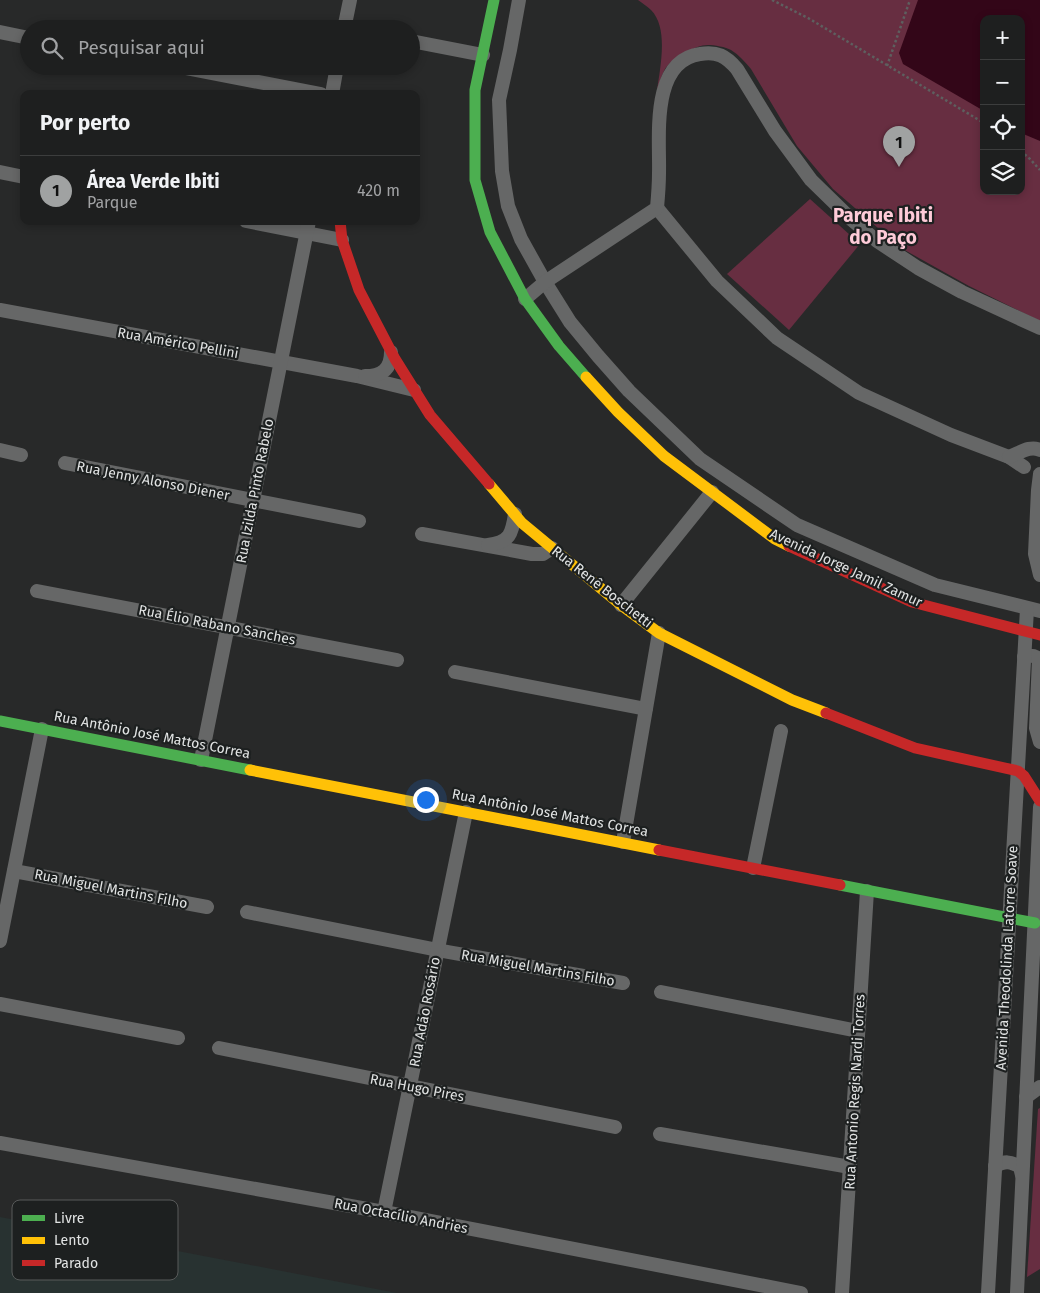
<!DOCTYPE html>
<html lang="pt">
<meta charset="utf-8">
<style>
body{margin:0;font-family:"Fira Sans",sans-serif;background:#262728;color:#f1f3f6}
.controls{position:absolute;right:15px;top:15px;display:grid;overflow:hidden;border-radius:10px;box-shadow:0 2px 8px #0003}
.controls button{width:45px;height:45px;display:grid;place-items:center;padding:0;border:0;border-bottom:1px solid #3c3d3d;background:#1e1f1f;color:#f1f3f6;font:25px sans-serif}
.you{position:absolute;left:425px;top:799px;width:18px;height:18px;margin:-12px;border:4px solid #fff;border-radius:50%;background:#1a73e8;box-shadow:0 0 0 8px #1a73e833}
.badge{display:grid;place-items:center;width:32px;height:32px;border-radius:50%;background:#a0a2a2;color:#111;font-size:16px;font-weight:700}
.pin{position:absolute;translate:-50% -41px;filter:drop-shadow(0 1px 2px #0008)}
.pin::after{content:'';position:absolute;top:26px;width:18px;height:15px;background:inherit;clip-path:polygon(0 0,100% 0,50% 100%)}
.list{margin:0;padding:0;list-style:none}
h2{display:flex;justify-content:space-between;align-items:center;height:65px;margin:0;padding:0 20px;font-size:21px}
h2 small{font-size:16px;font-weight:400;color:#a1a2a4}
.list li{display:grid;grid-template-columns:32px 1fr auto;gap:15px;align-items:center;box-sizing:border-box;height:70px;padding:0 20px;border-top:1px solid #3c3d3d}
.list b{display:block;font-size:19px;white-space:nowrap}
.list p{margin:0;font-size:16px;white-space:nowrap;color:#a1a2a4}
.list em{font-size:16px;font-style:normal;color:#a1a2a4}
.icon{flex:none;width:28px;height:28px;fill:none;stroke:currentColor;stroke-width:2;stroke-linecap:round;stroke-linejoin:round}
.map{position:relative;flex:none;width:1040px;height:1293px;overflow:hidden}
.search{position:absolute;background:#1e1f1f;box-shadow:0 2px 8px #0003;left:20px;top:20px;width:400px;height:55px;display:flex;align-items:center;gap:12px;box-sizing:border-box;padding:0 18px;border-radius:28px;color:#a1a2a4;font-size:19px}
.panel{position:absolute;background:#1e1f1f;box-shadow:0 2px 8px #0003;left:20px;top:90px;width:400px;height:135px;border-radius:10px}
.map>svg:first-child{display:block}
.built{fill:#283231}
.green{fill:#672e41;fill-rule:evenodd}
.water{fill:#330618}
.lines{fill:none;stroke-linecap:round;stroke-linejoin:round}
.path{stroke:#5e5f5f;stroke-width:2.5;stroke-dasharray:2.5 2.5;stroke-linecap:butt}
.street{stroke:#666767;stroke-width:14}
.fast{stroke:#4caf50;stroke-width:11}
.slow{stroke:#ffc107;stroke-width:11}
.jam{stroke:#c62828;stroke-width:11}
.labels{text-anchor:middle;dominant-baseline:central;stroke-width:4.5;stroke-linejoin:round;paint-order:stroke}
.street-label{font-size:14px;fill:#e1e3e3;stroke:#1d2020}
.district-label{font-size:19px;font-weight:bold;fill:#fecbd8;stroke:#1d2020}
.key{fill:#1d2020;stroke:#585a5a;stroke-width:1}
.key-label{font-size:14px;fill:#e1e3e3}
</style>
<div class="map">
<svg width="1040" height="1293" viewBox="0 0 1040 1293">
<rect width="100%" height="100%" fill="#282929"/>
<!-- built -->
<path class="built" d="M0 1217 397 1293H0Z"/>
<!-- green -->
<g class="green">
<path d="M638 0H1040V321L969 286 901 248 833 189 797 146 751 69C745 62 739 55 731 50 726 47 714 45 708 45 695 45 672 59 665 69 661 76 659 84 657 91 660 68 669 28 651 10 647 6 642 3 638 0ZM984 19H1021V191H984Z"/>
<path d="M810 199 860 244 789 330 727 274Z"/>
<path d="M1040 1108V1269L1027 1277 1038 1109Z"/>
</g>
<!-- water -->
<path class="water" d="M918 0H1040V141L1021 133V19H984V111L903 64 899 53Z"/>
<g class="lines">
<!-- path -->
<g class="path">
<path d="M772 0 808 18 984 123"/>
<path d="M887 66 910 0"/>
<path d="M1021 151 1030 159 1040 170"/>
</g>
<!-- street -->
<g class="street">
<path d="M519 0 510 50 499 100 502 171 508 206 521 239 545 282 570 322 598 356 629 391 700 459 797 525 935 585 1040 611"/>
<path d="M344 29 350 0"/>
<path d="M0 32 29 38"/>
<path d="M411 41 483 55"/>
<path d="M175 66 321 94"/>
<path d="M332 94 337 66"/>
<path d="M0 172 24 177"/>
<path d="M657 208 717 281 777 338 859 393 951 435 1009 457 1024 467"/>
<path d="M246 221 342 240"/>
<path d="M525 299 545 282 657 208C658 197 659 185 659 173 660 138 650 61 700 54 717 51 726 56 737 69L775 131 811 180 852 220 877 241 918 268 962 292 1040 328"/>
<path d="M0 310 357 376 414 390"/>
<path d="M365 376C382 376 391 369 391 352"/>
<path d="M0 450 21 455"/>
<path d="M1009 457C1020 453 1030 445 1040 450"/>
<path d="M65 463 359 521"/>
<path d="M1040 474 1038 490 1035 554 1040 575"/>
<path d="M422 534 532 554H543L552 548"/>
<path d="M488 545C510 542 512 534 515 514"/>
<path d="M37 591 397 660"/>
<path d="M621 605 712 492"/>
<path d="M1024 657C1030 655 1034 655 1039 659L1036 728 1040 742"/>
<path d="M455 672 641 708H646"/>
<path d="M201 760 309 221"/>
<path d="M623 842 659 633"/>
<path d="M753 868 781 731"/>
<path d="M14 871 207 907"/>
<path d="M247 912 448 952 623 983"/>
<path d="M0 941 42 729"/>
<path d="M661 992 858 1031"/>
<path d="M0 1004 178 1038"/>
<path d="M219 1048 615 1127"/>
<path d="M1026 1097 1040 1087"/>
<path d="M660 1134 850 1167"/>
<path d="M0 1143 384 1212 801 1293"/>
<path d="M995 1166C1005 1161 1010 1161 1020 1167L1022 1175"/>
<path d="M384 1212 466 812"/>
<path d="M842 1293 867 891"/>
<path d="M988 1293 1027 609"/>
<path d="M1017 1293 1040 807"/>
</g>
<!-- fast -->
<g class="fast">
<path d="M494 0 475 90V180L490 232 525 299 559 346 586 377"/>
<path d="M0 721 250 770"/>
<path d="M840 885 1035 923"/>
</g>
<!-- slow -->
<g class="slow">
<path d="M586 377 618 412 664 456 775 539 789 546"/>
<path d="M489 484 522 523 621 605 659 633 792 700 826 713"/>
<path d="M250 770 659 850"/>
</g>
<!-- jam -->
<g class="jam">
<path d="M340 221 342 240 359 290 395 359 430 415 489 484"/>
<path d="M789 546 912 602 1040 635"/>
<path d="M826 713 915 748 1018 771 1024 776 1040 801"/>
<path d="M659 850 840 885"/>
</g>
</g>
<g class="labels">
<!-- street labels -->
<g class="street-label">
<text transform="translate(178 343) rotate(10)">Rua Américo Pellini</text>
<text transform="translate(153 481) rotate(11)">Rua Jenny Alonso Diener</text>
<text transform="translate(255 491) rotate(-79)">Rua Izilda Pinto Rabelo</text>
<text transform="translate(846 568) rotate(25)">Avenida Jorge Jamil Zamur</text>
<text transform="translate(602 587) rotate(38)">Rua Renê Boschetti</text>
<text transform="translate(217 625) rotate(11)">Rua Élio Rabano Sanches</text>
<text transform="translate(152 735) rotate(11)">Rua Antônio José Mattos Correa</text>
<text transform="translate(550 813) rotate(11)">Rua Antônio José Mattos Correa</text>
<text transform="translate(111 889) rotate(11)">Rua Miguel Martins Filho</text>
<text transform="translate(1007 958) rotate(-87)">Avenida Theodolinda Latorre Soave</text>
<text transform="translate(538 968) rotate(10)">Rua Miguel Martins Filho</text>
<text transform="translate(425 1012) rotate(-79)">Rua Adão Rosário</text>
<text transform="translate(417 1088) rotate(11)">Rua Hugo Pires</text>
<text transform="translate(855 1092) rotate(-87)">Rua Antonio Regis Nardi Torres</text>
<text transform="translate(401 1216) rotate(11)">Rua Octacílio Andries</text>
</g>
<!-- district labels -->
<g class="district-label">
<text x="883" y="215">Parque Ibiti<tspan x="883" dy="22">do Paço</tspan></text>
</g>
</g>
<!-- legend -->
<rect x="12" y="1200" width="166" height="80" rx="8" class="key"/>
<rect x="22" y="1215" width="23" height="6" fill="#4caf50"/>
<rect x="22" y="1237" width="23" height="7" fill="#ffc107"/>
<rect x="22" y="1260" width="23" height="6" fill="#c62828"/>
<g class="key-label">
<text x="54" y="1223">Livre</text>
<text x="54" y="1245">Lento</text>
<text x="54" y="1268">Parado</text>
</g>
</svg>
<div class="controls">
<button>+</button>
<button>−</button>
<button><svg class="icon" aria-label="locate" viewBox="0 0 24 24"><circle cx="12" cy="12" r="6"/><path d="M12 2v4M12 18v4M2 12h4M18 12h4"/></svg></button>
<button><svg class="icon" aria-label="layers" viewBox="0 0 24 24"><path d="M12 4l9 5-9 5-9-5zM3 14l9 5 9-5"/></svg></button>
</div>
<div class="you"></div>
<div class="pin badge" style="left:899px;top:167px">1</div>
<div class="search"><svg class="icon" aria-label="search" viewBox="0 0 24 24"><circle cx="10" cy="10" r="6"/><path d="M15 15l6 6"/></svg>Pesquisar aqui</div>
<section class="panel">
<h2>Por perto<small></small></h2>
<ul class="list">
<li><span class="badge">1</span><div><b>Área Verde Ibiti</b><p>Parque</p></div><em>420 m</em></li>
</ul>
</section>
</div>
